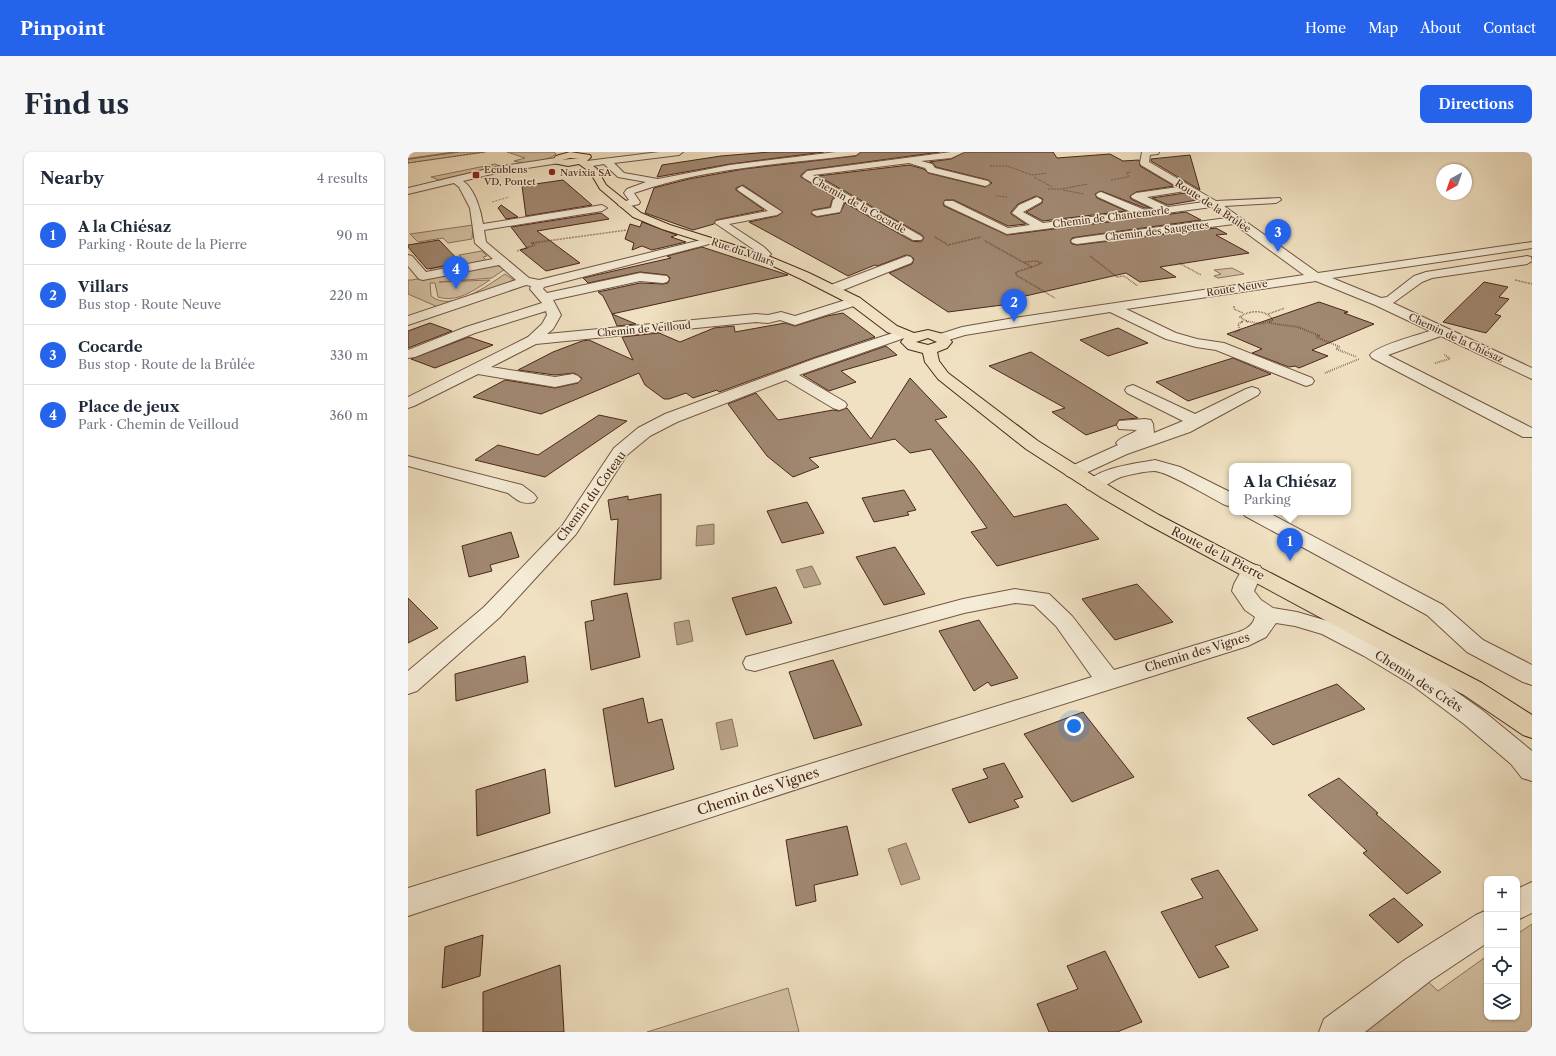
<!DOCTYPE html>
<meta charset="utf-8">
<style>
body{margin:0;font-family:"Libre Caslon Text",serif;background:#f6f6f7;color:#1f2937}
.controls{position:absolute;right:12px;bottom:12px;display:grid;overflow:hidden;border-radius:8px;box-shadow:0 1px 3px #0004}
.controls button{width:36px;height:36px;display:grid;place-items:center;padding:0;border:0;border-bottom:1px solid #e0e1e3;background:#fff;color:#1f2937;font:20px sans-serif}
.compass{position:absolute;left:1028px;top:12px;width:36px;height:36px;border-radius:50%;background:#fff;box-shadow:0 1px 3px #0004;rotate:220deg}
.you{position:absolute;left:666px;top:574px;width:14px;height:14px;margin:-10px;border:3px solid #fff;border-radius:50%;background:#1a73e8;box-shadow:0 0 0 6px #1a73e833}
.badge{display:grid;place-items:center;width:26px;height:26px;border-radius:50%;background:#2563eb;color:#fff;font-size:13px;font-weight:700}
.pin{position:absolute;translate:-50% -33px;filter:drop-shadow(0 1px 2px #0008)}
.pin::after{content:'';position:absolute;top:21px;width:14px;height:12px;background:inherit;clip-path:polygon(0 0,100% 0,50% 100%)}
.popup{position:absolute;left:821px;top:311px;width:122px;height:52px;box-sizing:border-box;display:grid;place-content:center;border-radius:8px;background:#fff;filter:drop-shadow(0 1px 3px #0005);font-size:13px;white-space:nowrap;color:#747a83}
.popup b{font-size:15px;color:#1f2937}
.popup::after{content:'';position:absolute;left:50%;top:100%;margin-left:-8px;border:8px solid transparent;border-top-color:#fff}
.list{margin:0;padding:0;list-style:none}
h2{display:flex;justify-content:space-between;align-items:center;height:52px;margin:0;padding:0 16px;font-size:17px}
h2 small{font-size:13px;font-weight:400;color:#747a83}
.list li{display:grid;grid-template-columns:26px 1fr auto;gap:12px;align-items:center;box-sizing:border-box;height:60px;padding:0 16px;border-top:1px solid #e0e1e3}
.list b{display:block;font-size:15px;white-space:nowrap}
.list p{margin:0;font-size:13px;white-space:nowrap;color:#747a83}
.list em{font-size:13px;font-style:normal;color:#747a83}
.icon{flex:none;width:22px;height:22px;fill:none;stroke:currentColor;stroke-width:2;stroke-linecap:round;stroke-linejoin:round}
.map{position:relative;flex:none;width:1124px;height:880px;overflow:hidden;border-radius:8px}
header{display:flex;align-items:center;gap:24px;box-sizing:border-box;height:56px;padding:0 20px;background:#2563eb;color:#fff}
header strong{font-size:19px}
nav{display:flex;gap:22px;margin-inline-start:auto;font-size:14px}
.intro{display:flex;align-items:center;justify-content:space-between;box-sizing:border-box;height:96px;padding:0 24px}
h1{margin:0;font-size:28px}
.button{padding:10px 18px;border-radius:8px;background:#2563eb;color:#fff;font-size:14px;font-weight:700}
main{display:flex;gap:24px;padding:0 24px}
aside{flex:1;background:#fff;border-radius:8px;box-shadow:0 1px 3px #0004}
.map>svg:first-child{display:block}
.green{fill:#d4c2a5;stroke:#90755f}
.water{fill:#b8a289;stroke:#8c715c}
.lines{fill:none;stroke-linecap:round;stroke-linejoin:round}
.stream{fill:#8c715c;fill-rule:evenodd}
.building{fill:#a18871;stroke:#4b2819}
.minor-casing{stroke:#745643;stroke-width:2}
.major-casing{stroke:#4b2819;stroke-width:2}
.path-far2{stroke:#4b2819;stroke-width:1;stroke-dasharray:0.5 1;stroke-linecap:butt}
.path-far1{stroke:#4b2819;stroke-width:1.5;stroke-dasharray:0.5 1;stroke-linecap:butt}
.path{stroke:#4b2819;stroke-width:2;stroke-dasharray:0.5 1.5;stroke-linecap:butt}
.minor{fill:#f5ecd7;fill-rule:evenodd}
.major{fill:#f0e1c2;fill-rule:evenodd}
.poi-dot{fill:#8f2418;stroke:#f5ecd7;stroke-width:1.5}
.labels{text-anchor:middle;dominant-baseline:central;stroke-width:3;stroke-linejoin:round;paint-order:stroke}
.far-poi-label{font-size:10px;fill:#4b2819;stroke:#f5ecd7;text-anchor:start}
.far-street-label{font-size:10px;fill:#4b2819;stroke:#f5ecd7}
.street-label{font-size:12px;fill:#4b2819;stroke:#f5ecd7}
.near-street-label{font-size:14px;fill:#4b2819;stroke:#f5ecd7}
</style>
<header>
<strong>Pinpoint</strong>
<nav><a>Home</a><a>Map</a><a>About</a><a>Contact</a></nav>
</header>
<div class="intro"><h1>Find us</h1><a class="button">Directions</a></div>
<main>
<aside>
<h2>Nearby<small>4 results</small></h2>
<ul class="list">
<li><span class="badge">1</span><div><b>A la Chiésaz</b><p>Parking · Route de la Pierre</p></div><em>90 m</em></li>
<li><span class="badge">2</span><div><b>Villars</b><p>Bus stop · Route Neuve</p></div><em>220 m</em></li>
<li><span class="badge">3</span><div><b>Cocarde</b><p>Bus stop · Route de la Brûlée</p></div><em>330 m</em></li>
<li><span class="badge">4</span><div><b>Place de jeux</b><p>Park · Chemin de Veilloud</p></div><em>360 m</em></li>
</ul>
</aside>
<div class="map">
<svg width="1124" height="880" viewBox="0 0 1124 880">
<rect width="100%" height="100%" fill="#f0e1c2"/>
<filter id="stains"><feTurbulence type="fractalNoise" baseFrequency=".005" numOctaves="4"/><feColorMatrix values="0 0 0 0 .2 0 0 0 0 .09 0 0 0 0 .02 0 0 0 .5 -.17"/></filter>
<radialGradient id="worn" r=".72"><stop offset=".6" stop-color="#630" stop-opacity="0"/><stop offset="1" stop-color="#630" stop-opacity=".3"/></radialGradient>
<!-- green -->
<g class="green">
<path d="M52 0H76L0 11V7Z"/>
<path d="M99 0H146L148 2C140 9 116 13 106 9L117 6Z"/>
<path d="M87 12 92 14 31 28 23 25Z"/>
<path d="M65 73 64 87 40 91 35 86 10 90 2 82Z"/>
<path d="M74 99 79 104 75 105 80 110 25 120 22 117 57 110 51 103Z"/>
<path d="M81 112 88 113 97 117 84 126 31 130 82 128C66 138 50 151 30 145L27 131H22L23 144C43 161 80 133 97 122L106 128V131L32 156 0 142V128H4Z"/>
<path d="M824 116 836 122 810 126 806 124 813 122 806 118Z"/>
<path d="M1124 772V880H944L1016 826 1030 839 1079 804V865H1109V782Z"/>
<path d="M380 836 391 880H239Z"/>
</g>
<!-- water -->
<g class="water">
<path d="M306 372V392L288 394 289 374Z"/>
<path d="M404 414 413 432 396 436 388 418Z"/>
<path d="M281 468 285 489 269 493 266 471Z"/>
<path d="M324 567 330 594 313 598 308 571Z"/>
<path d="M498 691 512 727 493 733 480 697Z"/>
</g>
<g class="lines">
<!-- stream -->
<path class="stream" d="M42 0H51L0 8V6Z"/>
</g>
<!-- building -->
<g class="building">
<path d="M362 0H416L322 12 249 25 254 13 313 4Z"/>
<path d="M453 0H532L399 18 393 23V25L426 45 424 48 422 55 405 58 403 62 409 65 432 61 437 51 504 89 513 90 516 86 514 83 410 24 501 13 516 17 520 21 577 35 584 31 580 28 528 15 525 11 521 10 543 7 557 0H645L649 6 702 2 715 9 731 8 732 14 766 34 728 40 722 44 723 47 742 56H737L693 39 687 42 689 46 718 59 635 69 618 60 634 51 635 47 628 44 610 52 603 60V62L618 72 600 74 546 48H537L535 52 536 54 599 83 778 60 793 68 669 85 664 86 662 89 664 92 669 93 808 76 819 82 808 83 841 101 752 115 768 125 732 130 718 121 613 145 618 150 540 160 481 121 504 112 506 107 503 104 498 103 469 114 467 113 440 124 341 70 369 64 375 60 335 33 328 36V38L356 58 308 68 306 72 285 78 237 61 246 36 253 34 281 27 336 17 448 4Z"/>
<path d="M782 3 792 38 743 9V7Z"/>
<path d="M155 28 184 53 118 64 114 34Z"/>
<path d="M777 41 789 48 760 53 744 46Z"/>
<path d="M93 53 110 65 98 67 90 56Z"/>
<path d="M193 61 201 67 129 79 172 111 138 119 112 98 119 96 103 75Z"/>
<path d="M234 70 269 83 263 85 278 90 244 98 234 94 224 98 226 91 217 87 222 72 232 75Z"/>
<path d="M31 88 53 111 19 117 0 95V93Z"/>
<path d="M294 95 380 123 204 162 195 144 190 140 232 131 255 132 260 131 262 126 259 123 232 120 180 131 175 126 263 106 259 104Z"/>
<path d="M1076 130 1100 135 1091 145 1101 147 1087 162 1093 164 1078 181 1035 170Z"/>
<path d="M911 150 940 160 936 161 966 172 904 198 920 204 891 216 887 214 881 215 844 201 854 197 819 182Z"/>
<path d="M435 161 467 185 405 206 311 240 309 238 285 246 278 241 261 247H256L237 233 231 221 133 262 65 245 97 228 147 236 170 231 174 226 166 221 147 223 110 218 145 200 174 189 181 188 225 208 214 185 251 181 272 190 306 176 326 174 327 180 377 171 387 174 419 164Z"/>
<path d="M204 162 228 172 209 174Z"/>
<path d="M22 171 44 179 0 196V179Z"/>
<path d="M710 176 740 191 700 204 672 188Z"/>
<path d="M61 185 85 193 27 216 3 207Z"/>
<path d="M478 194 489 203 433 219 448 230 421 239 395 223Z"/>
<path d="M623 200 730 266 711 268 708 273 678 283 644 260 657 256 581 214Z"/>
<path d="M825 206 863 222 780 249 748 230Z"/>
<path d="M502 226 539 265 527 268 565 312 606 365 658 352 691 387 589 414 563 380 579 376 523 297 502 301 487 287 401 306 411 315 385 325 359 304 320 252 348 241 370 268 425 258 431 259 439 256 463 287Z"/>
<path d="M191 263 219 269 137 325 67 308 90 293 130 303Z"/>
<path d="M496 338 508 358 499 360 501 363 466 370 454 346Z"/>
<path d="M253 342V427L206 433 210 367 203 368 200 348 220 344V348Z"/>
<path d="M399 350 416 381 374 391 359 359Z"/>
<path d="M103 380 111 405 82 413 84 419 61 425 54 394Z"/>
<path d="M487 395 517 442 476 453 448 405Z"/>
<path d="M729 432 765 470 707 488 674 447Z"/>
<path d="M368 435 384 471 338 483 324 446Z"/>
<path d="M219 441 232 505 183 518 177 470 186 468 183 449Z"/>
<path d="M0 446 30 476 0 491Z"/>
<path d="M571 468 610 526 583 534 580 530 566 539 531 479Z"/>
<path d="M117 504 120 530 48 549 47 522Z"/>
<path d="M425 508 454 573 406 587 381 520Z"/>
<path d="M929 532 957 557 865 593 839 566Z"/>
<path d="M235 546 240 571 254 567 266 617 207 635 195 557Z"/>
<path d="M675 560 726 625 664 650 616 582Z"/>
<path d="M596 611 615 645 606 648 611 655 561 671 544 637 580 626 575 617Z"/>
<path d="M137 617 142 661 69 684 68 638Z"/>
<path d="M931 626 970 661 968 662 1033 720 999 742 955 701 959 699 900 643Z"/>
<path d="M439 674 450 723 406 733 408 749 388 754 378 688Z"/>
<path d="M810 718 850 778 807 794 821 815 791 826 753 760 795 746 783 727Z"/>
<path d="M986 746 1015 773 990 791 961 763Z"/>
<path d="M75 783 72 824 34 836 37 795Z"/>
<path d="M697 799 734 870 709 880H641L629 852 670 837 659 814Z"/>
<path d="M152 813 156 880H75V840Z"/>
</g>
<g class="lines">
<defs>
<g id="minor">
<path d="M251 0H275L271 3 206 11 216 21 250 27 322 13 428 0H452L448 3C374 12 297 16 226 41L232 50 231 52 215 56 210 53 211 51 221 48 216 41 219 37 238 30 210 25 196 12 179 15 175 12 179 9Z"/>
<path d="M543 0H556L543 6 513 9 524 12 527 16 580 29 582 31 580 33 577 34 520 20 517 16 501 11 405 23 513 84 515 86 513 88H505L436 49 432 60 409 64 404 61 405 59 423 56 425 48 429 45 396 26 394 24 399 19Z"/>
<path d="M734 0H751L750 2 742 3 741 10 808 49 872 46 873 48 868 51 816 54 910 121 1124 90V96L924 126 973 146 979 145 1006 124 1018 120 1119 104 1123 105 1124 109 1119 112 1024 126 1014 130 985 151 1124 216V227L1033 184 980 203 1124 276V285H1115L964 206 962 203C968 194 1009 183 1022 179L967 153 908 129 718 157 768 181 789 187 816 191 904 226 906 229 904 232 898 234 808 198 788 195 758 187 702 160 557 183 534 190 529 189 527 186 529 183 554 175 606 166 896 123 826 72 669 92 665 91 663 89 665 87 669 86 819 66 804 55 599 82 537 53 536 51 537 49H545L600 76 622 73 604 61 611 53 629 45 634 48 633 50 615 60 635 71 723 60 690 45 688 43 690 41 693 40 737 58 747 57 724 46 723 44 728 41 770 35 733 13 732 11ZM777 39 796 50 760 55 739 45Z"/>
<path d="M148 6 151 7 152 9 151 11 88 21 55 29C67 37 73 59 75 72L194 53 199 56 194 59 76 78 78 90 121 126 131 128 301 86 305 87 307 89 305 91 136 135 135 137 139 141 232 121 259 124 261 127 259 130 255 131 232 129 145 148 153 163 145 177 139 182 348 162 360 163 373 160 387 164 447 145 452 146 454 149 452 152 387 173 372 168 360 171 348 170 128 192 83 215 147 225 165 222 170 224 173 227 170 230 147 235 70 222 6 254 0 256V245L120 185 134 172 139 163 138 159 67 181 7 205 0 206V198L58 175 134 151 122 137 123 134 118 133 0 173V164L108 128 91 113 15 128 11 127 0 114V103L4 104 18 120 85 107 67 91 62 56 51 35 46 31 0 42V36L88 15Z"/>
<path d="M334 34 374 60 369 63 321 72 356 95 363 102 358 107H350L348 105 350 102 348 99 307 71 308 69 360 59 331 39 329 37Z"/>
<path d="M499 104 503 105 505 108 503 111 430 140H420L419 137 420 134Z"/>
<path d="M494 178 499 179 501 182 499 185 391 223 437 250 439 253 437 256 431 258 425 256 378 228 269 270 242 284 219 303 168 382 92 465 9 539 0 542V519L76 455 154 374 206 296 230 276 257 262 406 207Z"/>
<path d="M725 233 787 262 838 237 844 235 850 237 852 240 850 243 782 280 719 302 671 324 665 326 659 324 656 320 659 316 710 293 708 291C713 284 723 283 729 278L711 277 709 273 711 269 737 267 743 268 745 272 746 281 775 269 719 241 717 238 719 235Z"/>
<path d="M0 304 114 333 126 342 129 346 126 350C114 353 109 348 100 341L0 314Z"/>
<path d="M747 308 772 315 824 341V355L817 353C803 346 759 319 746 319 738 319 720 323 713 325 700 330 693 340 679 337L677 333C689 315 727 312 747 308Z"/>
<path d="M834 360H859L1035 453 1075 488 1124 513V533L1115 530 1059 500 1019 463 837 364Z"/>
<path d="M844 412 852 414 855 419 846 439 853 448 865 456 889 460 930 472 972 492 1022 521 1074 558 1124 599V629L1114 626 1103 612 1056 572 1004 533 956 504 914 482 887 474 868 471 858 485 840 494 500 601 0 764V736L684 525 648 474 626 453 607 451 556 461 347 519 338 517 335 511 338 505 555 447 607 437 641 442 664 464 706 518 824 482C834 479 844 476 847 465L837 458 824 439 826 432 836 414Z"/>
<path d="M1124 730V761L1109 768V737Z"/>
<path d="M1079 758V791L1022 829 957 880H911L916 867 998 807 1068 763Z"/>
</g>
<path id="major" d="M162 0 182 3 183 5 179 9 189 17 198 33 233 61 262 73 358 103 401 121 452 146 489 174 506 181 520 178 539 183 544 190 539 196 529 200 531 209 540 221 630 289 708 338 751 363 1074 531 1124 563V586L1115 583 1056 543 737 371 694 346 618 297 530 227 517 210 515 201 500 197 493 190 496 186 479 180 442 152 393 127 350 107 254 77 225 65 192 37 182 20 171 12 160 14 145 11 144 9 148 4ZM162 6H171L154 8ZM520 186 529 190 520 193 508 190Z"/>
</defs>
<!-- minor casing -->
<use href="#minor" class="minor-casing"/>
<!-- major casing -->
<use href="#major" class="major-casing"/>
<!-- path-far2 -->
<g class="path-far2">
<path d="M0 11 78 0"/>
<path d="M582 14H599L624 23 639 21"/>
<path d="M626 25 644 35"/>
<path d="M703 28 720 25 721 24 718 21 723 20"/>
<path d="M640 37H653L680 32"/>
<path d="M655 38 676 42"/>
<path d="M588 44 599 45"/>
<path d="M84 50 101 45"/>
</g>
<!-- path-far1 -->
<g class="path-far1">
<path d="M527 85 540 93 573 85"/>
<path d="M577 89 624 115 608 120V123L647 146"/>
<path d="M109 99 127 93 124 91 219 78"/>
<path d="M682 104 709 125 716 124 730 134"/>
<path d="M617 110 628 109 634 111 624 115"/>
<path d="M771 111 793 123"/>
<path d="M1107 128 1124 132"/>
<path d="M826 154V157L835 161"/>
<path d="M860 162 877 156"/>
<path d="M833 170 836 169"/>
<path d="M840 170 832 165C841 158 858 157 865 168L861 170"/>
</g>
<!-- path -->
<g class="path">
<path d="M838 169 853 172 863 169"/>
<path d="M861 171 890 175 912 184 908 185 932 195 928 197 949 205"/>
<path d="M827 180 832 178 830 172 835 169"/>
<path d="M1027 211 1042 207 1036 202"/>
<path d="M917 221 951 207"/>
</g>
<!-- minor -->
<use href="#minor" class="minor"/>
<!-- major -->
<use href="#major" class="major"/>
</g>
<!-- markers -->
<g class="poi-dot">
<circle cx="144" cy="20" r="4"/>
<rect x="64" y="19" width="8" height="8" rx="2"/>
</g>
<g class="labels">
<!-- far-poi labels -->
<g class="far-poi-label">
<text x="76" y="17">Ecublens<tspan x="76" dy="12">VD, Pontet</tspan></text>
<text x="152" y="20">Navixia SA</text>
</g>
<!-- far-street labels -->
<g class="far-street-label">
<text transform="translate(451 53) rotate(29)">Chemin de la Cocarde</text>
<text transform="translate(805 54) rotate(33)">Route de la Brûlée</text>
<text transform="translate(703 65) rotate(-7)">Chemin de Chantemerle</text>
<text transform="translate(749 79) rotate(-7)">Chemin des Saugettes</text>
<text transform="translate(335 100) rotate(19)">Rue du Villars</text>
<text transform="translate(829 136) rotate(-9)">Route Neuve</text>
<text transform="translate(236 177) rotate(-5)">Chemin de Veilloud</text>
<text transform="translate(1048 186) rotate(25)">Chemin de la Chiésaz</text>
</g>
<!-- street labels -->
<g class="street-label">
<text transform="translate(183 344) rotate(-54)">Chemin du Coteau</text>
<text transform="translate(810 401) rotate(27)">Route de la Pierre</text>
<text transform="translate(789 500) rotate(-17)">Chemin des Vignes</text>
<text transform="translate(1011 529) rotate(33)">Chemin des Crêts</text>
</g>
<!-- near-street labels -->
<g class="near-street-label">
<text transform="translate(350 639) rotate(-18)">Chemin des Vignes</text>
</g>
</g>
<rect width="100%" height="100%" filter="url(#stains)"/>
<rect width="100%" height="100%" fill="url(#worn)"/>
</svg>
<div class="controls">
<button>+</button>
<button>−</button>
<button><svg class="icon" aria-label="locate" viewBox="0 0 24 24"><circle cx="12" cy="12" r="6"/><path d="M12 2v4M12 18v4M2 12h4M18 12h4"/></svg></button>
<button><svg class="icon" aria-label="layers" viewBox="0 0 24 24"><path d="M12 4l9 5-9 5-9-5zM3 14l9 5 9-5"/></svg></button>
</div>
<svg class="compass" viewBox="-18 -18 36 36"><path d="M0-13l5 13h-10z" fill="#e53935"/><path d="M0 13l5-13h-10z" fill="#747a83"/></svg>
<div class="you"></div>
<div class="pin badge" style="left:882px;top:409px">1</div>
<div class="popup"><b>A la Chiésaz</b>Parking</div>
<div class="pin badge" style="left:606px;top:170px">2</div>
<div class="pin badge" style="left:870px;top:100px">3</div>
<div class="pin badge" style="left:48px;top:137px">4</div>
</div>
</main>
